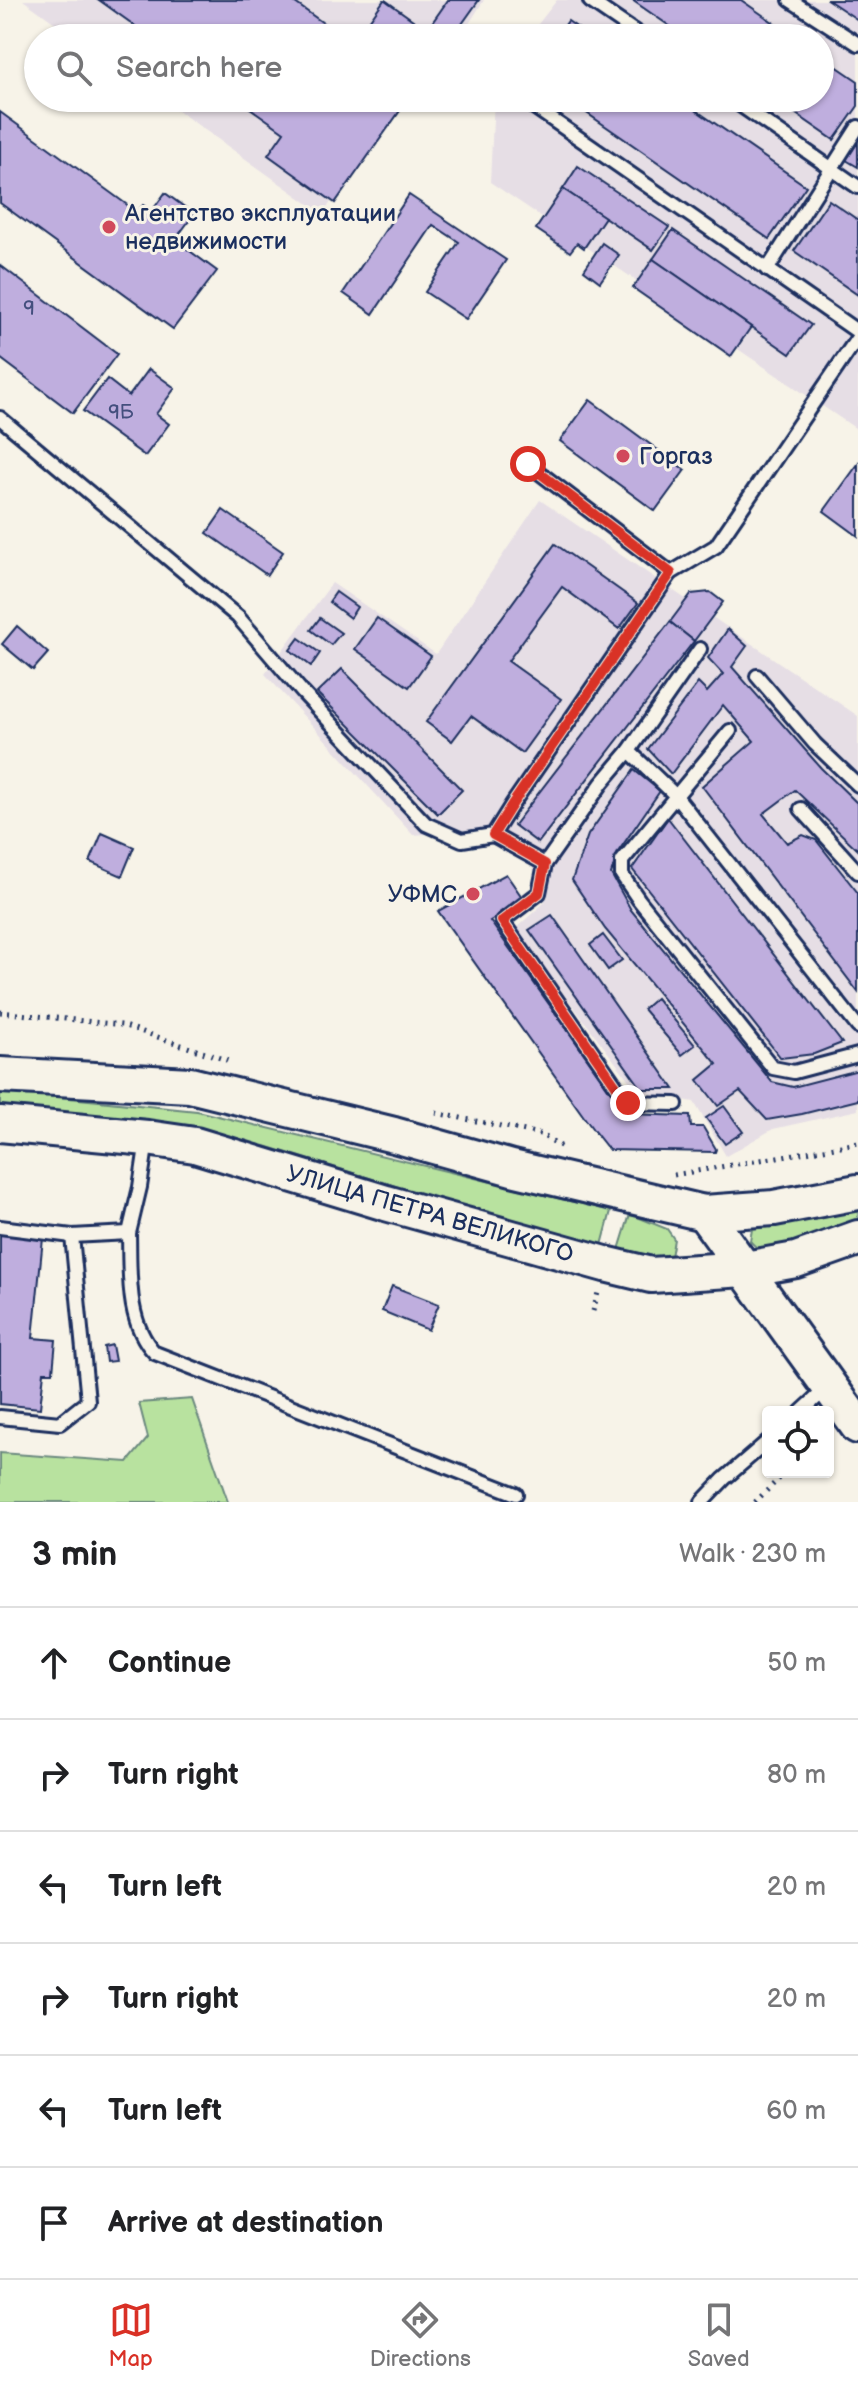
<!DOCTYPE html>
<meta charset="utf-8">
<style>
body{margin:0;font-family:"Balsamiq Sans",sans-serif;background:#f6f6f6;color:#202124}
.controls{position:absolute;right:24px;bottom:24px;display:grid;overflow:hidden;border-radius:8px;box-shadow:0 2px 6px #0004}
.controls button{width:72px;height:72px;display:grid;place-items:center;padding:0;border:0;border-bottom:2px solid #e0e0e0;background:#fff;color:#202124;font:40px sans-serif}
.stop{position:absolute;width:24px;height:24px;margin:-18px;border:6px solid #d93025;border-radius:50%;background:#fff}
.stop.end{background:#d93025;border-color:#fff;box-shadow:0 2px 8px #0008}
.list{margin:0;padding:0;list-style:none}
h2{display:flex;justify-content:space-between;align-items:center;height:104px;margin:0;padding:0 32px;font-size:34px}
h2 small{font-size:26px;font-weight:400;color:#757577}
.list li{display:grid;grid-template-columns:52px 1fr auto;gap:24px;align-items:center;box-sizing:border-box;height:112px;padding:0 32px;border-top:2px solid #e0e0e0}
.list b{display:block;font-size:30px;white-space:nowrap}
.list em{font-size:26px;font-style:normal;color:#757577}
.icon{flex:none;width:44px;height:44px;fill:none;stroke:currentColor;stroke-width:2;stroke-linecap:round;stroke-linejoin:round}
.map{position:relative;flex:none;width:858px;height:1502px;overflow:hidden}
.search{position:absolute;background:#fff;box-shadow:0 2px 6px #0004;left:24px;right:24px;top:24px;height:88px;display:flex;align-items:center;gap:20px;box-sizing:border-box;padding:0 28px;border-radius:44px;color:#757577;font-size:30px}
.sheet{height:776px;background:#fff}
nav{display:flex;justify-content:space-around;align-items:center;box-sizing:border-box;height:112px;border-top:2px solid #e0e0e0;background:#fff;font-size:22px;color:#757577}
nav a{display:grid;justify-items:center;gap:4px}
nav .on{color:#d93025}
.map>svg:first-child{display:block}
.built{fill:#e6dee5}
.green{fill:#b8e29f;stroke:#6a887e;stroke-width:2}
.building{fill:#bfaede;stroke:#1b2f5e;stroke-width:2}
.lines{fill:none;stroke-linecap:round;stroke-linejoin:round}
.lane-casing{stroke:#1b2f5e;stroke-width:18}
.secondary-casing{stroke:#1b2f5e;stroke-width:40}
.path{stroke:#1b2f5e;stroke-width:5;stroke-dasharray:2 6;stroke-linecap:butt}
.lane{stroke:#f7f3e8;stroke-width:12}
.secondary{stroke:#f7f3e8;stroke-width:34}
.route{stroke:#d93025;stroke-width:10}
.poi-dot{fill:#d1495b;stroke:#f7f3e8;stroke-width:3}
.labels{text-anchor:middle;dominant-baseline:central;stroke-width:6;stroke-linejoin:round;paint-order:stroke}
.number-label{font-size:20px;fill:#444f7e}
.poi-label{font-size:24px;fill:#1b2f5e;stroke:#f7f3e8;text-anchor:start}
.street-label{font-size:24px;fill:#1b2f5e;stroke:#f7f3e8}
</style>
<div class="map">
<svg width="858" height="1502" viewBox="0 0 858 1502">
<rect width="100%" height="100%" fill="#f7f3e8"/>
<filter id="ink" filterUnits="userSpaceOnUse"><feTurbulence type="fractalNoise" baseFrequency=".0125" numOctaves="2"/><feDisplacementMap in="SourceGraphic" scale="16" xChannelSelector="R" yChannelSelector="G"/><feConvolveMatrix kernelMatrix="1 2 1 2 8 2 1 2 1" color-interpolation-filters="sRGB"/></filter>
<g filter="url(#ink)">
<!-- built -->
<g class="built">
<path d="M23 0H484L460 38H76Z"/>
<path d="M557 0H858V430L490 182 494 98H820V38H527Z"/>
<path d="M160 98H423L417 109 396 104 323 214Z"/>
<path d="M540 500 858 716V1110L773 1129 726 1156 694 1102 637 1091 515 929 545 902 532 865 480 830 413 835 265 674 332 583 436 654Z"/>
</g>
<!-- green -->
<g class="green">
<path d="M0 1091 197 1111 611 1211 601 1249 265 1146 203 1132 0 1108Z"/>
<path d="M858 1210V1220C840 1228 778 1257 760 1249 756 1248 753 1244 750 1241L752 1229 818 1219Z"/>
<path d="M630 1214 667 1229 674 1239 671 1257 652 1262 618 1253Z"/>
<path d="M192 1399 228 1502H0V1453L128 1462 148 1438 139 1403Z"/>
</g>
<!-- building -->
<g class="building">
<path d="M99 0H291L344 38H152Z"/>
<path d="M384 0H385L438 38H357Z"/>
<path d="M448 0H479L452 38H438L427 30Z"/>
<path d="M632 0H741L796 38H687Z"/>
<path d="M828 0H858V20Z"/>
<path d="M568 21 592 38H556Z"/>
<path d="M820 55 858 81V106L834 140 773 98H820Z"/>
<path d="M236 98H409L335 203 268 155 284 132Z"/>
<path d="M565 98H678L806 186 769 239Z"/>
<path d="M0 112 137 212 143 205 152 211 165 193 194 214 175 240 217 271 173 329 0 203Z"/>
<path d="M858 142V167L846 160Z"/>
<path d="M578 166 669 227 653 250 563 189Z"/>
<path d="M563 189 605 217 584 248 577 243 570 252 536 229Z"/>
<path d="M409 195 506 260 466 319 425 292 459 242 433 225 373 314 343 293Z"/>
<path d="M829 200 858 220V295L794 251Z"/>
<path d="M673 230 811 325 790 354 653 259Z"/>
<path d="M602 243 619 255 600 282 584 270Z"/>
<path d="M653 259 751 327 731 356 633 288Z"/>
<path d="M0 265 117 354 73 413 0 358Z"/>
<path d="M149 369 175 388 156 414 169 424 145 456 83 411 107 379 129 396Z"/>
<path d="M590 400 685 470 655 511 560 441Z"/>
<path d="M858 464V536L824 511Z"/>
<path d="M223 510 283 552 267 575 207 533Z"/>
<path d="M555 544 638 603 619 629 562 587 508 661 561 699 522 753 471 716 452 741 426 722Z"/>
<path d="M336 592 357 607 350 618 329 602Z"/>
<path d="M710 592 723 602 694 641 670 622 691 594Z"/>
<path d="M320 618 341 633 331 645 311 630Z"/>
<path d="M377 618 431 656 409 687 355 649Z"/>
<path d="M670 622 694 641 538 843 514 825Z"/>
<path d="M17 626 48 653 33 670 2 644Z"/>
<path d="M728 629 747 646 732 667 821 768 858 804V850L795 790 763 814 787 843 803 835 816 840 858 893V992L702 786 754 741 723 705 671 774 648 749 698 683 707 692 723 674 708 658Z"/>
<path d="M299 638 320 653 311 666 290 650Z"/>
<path d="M342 669 462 790 438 814 317 693Z"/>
<path d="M634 770 660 791 618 852 611 874 631 910 772 1082 793 1087 858 1070V1100L802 1114 767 1120 740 1091 718 1106 698 1080 717 1064 605 929 572 880 588 835Z"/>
<path d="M668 818 842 1043 814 1054 781 1058 632 869Z"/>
<path d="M102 833 134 847 122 876 90 862Z"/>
<path d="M506 874 524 900 490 921 627 1114 690 1116 691 1127H703L716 1149 715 1152 609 1150 594 1131 438 911Z"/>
<path d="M552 915 674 1089H642L529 930Z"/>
<path d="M603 935 622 960 608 970 590 945Z"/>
<path d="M656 998 695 1045 682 1055 643 1009Z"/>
<path d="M724 1106 743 1132 725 1144 706 1118Z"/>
<path d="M0 1234 43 1238 33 1338 56 1340 53 1372H44L40 1408 0 1404Z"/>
<path d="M392 1286 439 1304 428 1330 382 1311Z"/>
<path d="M112 1345 115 1361 106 1362 104 1347Z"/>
</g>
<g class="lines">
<defs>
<g id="lane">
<path d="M790 0 858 44"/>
<path d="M590 1 644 38"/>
<path d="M730 98 858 187"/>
<path d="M524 100 858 332"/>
<path d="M767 270 858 127"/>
<path d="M0 418 238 617 303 693 426 824 462 840 493 835 513 803 671 573 528 464"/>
<path d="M671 573 716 546 858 337"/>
<path d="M757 676 815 744 858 785"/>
<path d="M730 731 622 861V875L639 900 773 1068 794 1072 858 1055"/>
<path d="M629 751 676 796 858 1027"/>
<path d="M801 809 858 872"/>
<path d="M493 835 545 864 602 783 629 751 700 649"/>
<path d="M545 864 539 893 502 921 628 1103 676 1104"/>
<path d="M0 1227 72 1236 129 1233 140 1187 147 1140"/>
<path d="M129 1233C130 1272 126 1323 155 1353L516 1494"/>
<path d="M801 1412 827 1388"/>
<path d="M0 1417 60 1423 88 1401 72 1236"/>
<path d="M702 1502 724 1479 768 1441"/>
</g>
<g id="secondary">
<path d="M0 1075 190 1085 394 1135 512 1168 704 1213 774 1208 858 1192"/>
<path d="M0 1124 147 1138 195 1145 386 1203 605 1264 651 1275 745 1269 796 1260 858 1238"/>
<path d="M704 1213 858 1426"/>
</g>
</defs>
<!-- lane casing -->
<use href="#lane" class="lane-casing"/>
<!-- secondary casing -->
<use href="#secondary" class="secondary-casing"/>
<!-- path -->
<g class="path">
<path d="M0 1012 122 1025 232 1062"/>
<path d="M436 1113 540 1134 564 1148"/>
<path d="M674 1175 858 1143"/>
<path d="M593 1311 599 1289"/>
<path d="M755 1502 786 1472"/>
</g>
<!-- lane -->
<use href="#lane" class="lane"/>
<!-- secondary -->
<use href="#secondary" class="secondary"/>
</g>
</g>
<g class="lines" filter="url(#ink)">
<!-- route -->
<path class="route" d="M528 464 671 573 513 803 493 835 545 864 539 893 502 921 628 1103"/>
</g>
<!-- markers -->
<g class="poi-dot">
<circle cx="109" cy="227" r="8"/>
<circle cx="623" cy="456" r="8"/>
<circle cx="473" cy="894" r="8"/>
</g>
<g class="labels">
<!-- number labels -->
<g class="number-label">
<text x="29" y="309">9</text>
<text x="121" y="413">9Б</text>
</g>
<!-- poi labels -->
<g class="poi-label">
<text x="125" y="213">Агентство эксплуатации<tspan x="125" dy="28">недвижимости</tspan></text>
<text x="639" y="456">Горгаз</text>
<text x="457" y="894" text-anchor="end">УФМС</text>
</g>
<!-- street labels -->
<g class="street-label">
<text transform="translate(430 1214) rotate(16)">УЛИЦА ПЕТРА ВЕЛИКОГО</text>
</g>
</g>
</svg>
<div class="controls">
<button><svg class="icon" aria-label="locate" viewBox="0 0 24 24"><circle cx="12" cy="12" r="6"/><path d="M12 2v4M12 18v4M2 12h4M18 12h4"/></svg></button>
</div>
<div class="stop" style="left:528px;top:464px"></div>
<div class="stop end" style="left:628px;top:1103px"></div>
<div class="search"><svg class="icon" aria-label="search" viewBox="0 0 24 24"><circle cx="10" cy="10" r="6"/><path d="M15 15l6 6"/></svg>Search here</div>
</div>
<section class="sheet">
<h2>3 min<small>Walk · 230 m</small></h2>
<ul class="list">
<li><svg class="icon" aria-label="ahead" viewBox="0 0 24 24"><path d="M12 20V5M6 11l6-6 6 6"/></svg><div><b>Continue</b></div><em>50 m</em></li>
<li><svg class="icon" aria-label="right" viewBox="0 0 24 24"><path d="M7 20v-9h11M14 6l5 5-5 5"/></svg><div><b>Turn right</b></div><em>80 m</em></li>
<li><svg class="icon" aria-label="left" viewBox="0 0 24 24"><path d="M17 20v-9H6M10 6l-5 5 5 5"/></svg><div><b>Turn left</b></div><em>20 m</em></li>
<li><svg class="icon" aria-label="right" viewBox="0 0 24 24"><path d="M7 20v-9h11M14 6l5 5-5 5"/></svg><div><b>Turn right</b></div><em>20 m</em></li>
<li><svg class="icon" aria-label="left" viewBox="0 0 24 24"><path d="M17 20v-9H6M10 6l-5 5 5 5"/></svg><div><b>Turn left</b></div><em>60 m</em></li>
<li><svg class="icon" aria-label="arrive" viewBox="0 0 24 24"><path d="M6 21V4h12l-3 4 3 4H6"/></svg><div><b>Arrive at destination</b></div></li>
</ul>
</section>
<nav>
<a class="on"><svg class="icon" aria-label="map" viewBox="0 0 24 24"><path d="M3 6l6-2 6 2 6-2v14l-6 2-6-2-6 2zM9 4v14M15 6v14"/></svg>Map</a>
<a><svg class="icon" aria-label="directions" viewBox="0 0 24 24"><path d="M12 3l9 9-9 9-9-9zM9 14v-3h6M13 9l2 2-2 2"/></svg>Directions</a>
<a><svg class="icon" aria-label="saved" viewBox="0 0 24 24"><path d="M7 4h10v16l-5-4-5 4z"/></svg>Saved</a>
</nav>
